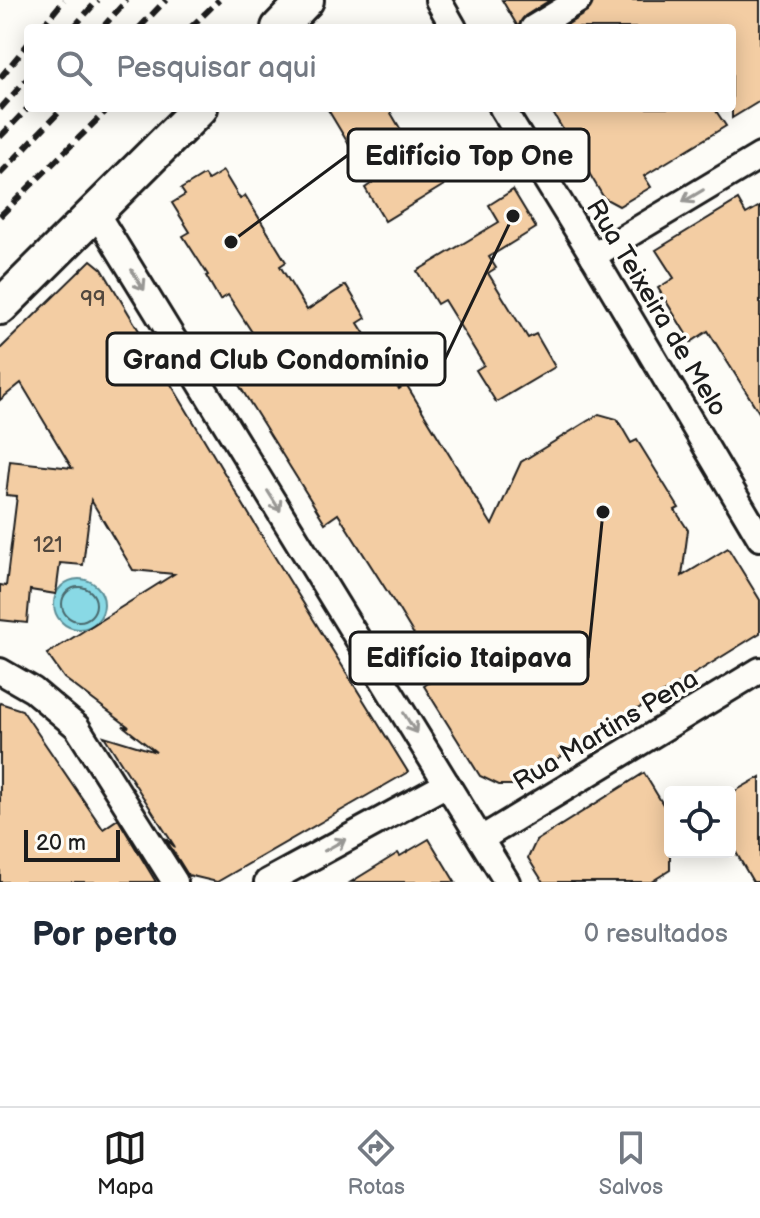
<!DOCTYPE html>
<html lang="pt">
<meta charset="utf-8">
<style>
body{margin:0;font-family:"Balsamiq Sans",sans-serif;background:#f2f2f3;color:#1f2937}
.controls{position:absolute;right:24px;bottom:24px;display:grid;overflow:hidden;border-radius:8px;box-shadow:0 4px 20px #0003}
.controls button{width:72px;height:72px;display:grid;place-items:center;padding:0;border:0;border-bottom:2px solid #e0e1e3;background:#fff;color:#1f2937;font:40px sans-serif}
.scale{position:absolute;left:24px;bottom:20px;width:96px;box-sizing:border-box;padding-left:8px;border:4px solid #1c1c1c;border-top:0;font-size:22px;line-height:28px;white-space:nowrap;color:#1c1c1c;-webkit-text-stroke:6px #fdfcf7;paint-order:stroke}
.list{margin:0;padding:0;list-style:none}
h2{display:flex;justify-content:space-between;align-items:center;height:104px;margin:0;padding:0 32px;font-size:34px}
h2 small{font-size:26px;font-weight:400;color:#747a83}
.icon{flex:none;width:44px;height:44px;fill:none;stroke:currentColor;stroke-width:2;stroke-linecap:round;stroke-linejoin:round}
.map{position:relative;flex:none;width:760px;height:882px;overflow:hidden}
.search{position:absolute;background:#fff;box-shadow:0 4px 20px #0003;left:24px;right:24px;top:24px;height:88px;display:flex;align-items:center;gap:20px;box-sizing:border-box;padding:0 28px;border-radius:8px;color:#747a83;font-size:30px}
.sheet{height:224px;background:#fff}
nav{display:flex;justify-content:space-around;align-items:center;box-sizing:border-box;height:112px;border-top:2px solid #e0e1e3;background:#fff;font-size:22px;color:#747a83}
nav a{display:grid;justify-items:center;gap:4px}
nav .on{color:#1c1c1c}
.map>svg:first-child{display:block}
.water{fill:#89d9e5;stroke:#5d8d95;stroke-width:2}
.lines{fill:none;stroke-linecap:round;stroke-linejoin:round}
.shore{stroke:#48686c;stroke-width:2}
.building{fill:#f3cda3;stroke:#1c1c1c;stroke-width:2}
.street-casing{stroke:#1c1c1c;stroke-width:30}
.secondary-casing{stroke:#1c1c1c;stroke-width:40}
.street{stroke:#fdfcf7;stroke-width:24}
.secondary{stroke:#fdfcf7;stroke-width:34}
.rail{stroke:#1c1c1c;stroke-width:6;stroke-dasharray:12 6;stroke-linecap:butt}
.oneway{stroke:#989794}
.labels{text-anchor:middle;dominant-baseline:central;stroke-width:7;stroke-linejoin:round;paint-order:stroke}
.number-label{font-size:22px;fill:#52483e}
.street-label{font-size:26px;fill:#1c1c1c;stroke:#fdfcf7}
.leader{fill:none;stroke:#1c1c1c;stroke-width:3}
.callout-dot{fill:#1c1c1c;stroke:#fdfcf7;stroke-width:3}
.callout{fill:#fdfcf7;stroke:#1c1c1c;stroke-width:3}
.callout-label{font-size:28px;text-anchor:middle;font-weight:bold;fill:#1c1c1c}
</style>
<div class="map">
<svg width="760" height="882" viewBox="0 0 760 882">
<rect width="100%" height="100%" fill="#fdfcf7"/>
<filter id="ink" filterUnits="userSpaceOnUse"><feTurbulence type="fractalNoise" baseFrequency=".0125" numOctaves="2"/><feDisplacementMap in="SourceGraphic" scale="16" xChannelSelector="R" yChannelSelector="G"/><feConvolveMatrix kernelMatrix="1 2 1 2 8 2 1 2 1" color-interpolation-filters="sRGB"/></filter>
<g filter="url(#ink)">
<!-- water -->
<circle class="water" cx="79" cy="604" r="25"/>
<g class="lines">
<!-- shore -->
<circle class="shore" cx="79" cy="604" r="17"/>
</g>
<!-- building -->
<g class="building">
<path d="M502 0H550L525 16 518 27Z"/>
<path d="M594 0H760V101L732 118V28H562L587 12Z"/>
<path d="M327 108H388L417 157 424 152 444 185 385 221 365 188 372 183Z"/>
<path d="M550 108H714L726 126 644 176 651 187 619 206 604 198Z"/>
<path d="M223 171 240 199 245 195 286 262 280 266 307 310 346 285 366 318 358 323 399 389 406 384 492 525 521 462 599 414 617 419 631 443 637 440 679 508 675 510 688 530 682 576 728 548 760 600V633L515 785H499L480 776 424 686 439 676 399 610 338 514 325 523 224 361 257 340 228 295 220 300 206 276 208 275 183 236 190 232 172 203 185 195 181 189 204 175 208 180Z"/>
<path d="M513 190 536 228 489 257 496 268 488 273 528 338 536 334 555 367 496 402 476 370 484 365 444 300 437 304 417 271 499 222 489 205Z"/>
<path d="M738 200 746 214 760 206V414L708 331 691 342 658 288 674 278 656 250Z"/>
<path d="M91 260 102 269 271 551 408 772 217 882 188 875 165 838 175 847 104 736 156 752 123 726 129 727 64 678 47 654 174 574 133 570 91 500 83 565 60 563 56 594 30 590 27 623 0 620V585L6 586 17 496 6 495 10 461 72 468 21 383 0 400V349Z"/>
<path d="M0 703 22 710 103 829 118 819 156 882H0Z"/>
<path d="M644 773 670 816V870L651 882H543L528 858 536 841Z"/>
<path d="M760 777V882H753L730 842V794Z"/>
<path d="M429 839 455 882H351L398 853 400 856Z"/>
</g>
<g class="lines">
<defs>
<g id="street">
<path d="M438 0 454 28"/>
<path d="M533 28 579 0"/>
<path d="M502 108 593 256 760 538"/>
<path d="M96 213 507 882"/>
<path d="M593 256 760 156"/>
<path d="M0 671 33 690 77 727 175 882"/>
<path d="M481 839 760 670"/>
<path d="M267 882 447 784"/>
</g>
<g id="secondary">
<path d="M279 28 306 0"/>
<path d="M0 307 200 108"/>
</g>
</defs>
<!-- street casing -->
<use href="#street" class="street-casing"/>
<!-- secondary casing -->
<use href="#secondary" class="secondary-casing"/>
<!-- street -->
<use href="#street" class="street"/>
<!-- secondary -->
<use href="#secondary" class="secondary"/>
<!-- rail -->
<g class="rail">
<path d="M41 28 64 0"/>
<path d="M73 28 98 0"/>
<path d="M102 28 127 0"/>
<path d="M139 28 166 0"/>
<path d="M190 28 219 0"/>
<path d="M0 78 28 44"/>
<path d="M0 109 28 78"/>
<path d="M0 137 28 108"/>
<path d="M0 174 63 108"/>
<path d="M0 216 109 108"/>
</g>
</g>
<!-- one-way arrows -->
<defs><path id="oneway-shaft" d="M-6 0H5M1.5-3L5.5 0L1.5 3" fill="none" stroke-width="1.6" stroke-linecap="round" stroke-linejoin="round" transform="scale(2)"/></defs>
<g class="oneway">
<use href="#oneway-shaft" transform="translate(693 196) rotate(149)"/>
<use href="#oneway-shaft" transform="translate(138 280) rotate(58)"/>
<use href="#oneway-shaft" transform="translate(274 501) rotate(58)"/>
<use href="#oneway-shaft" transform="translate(410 723) rotate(58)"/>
<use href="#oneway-shaft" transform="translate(335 845) rotate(-29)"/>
</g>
</g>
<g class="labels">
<!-- number labels -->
<g class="number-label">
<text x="93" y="299">99</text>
<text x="48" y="545">121</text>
</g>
<!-- street labels -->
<g class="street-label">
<text transform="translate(656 308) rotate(59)">Rua Teixeira de Melo</text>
<text transform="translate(606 731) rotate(-31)">Rua Martins Pena</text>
</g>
</g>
<!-- callouts -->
<path class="leader" d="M231 242L348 155M513 216L445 359M603 512L588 658"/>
<g class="callout-dot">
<circle cx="231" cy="242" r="8"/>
<circle cx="513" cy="216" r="8"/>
<circle cx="603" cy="512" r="8"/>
</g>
<g class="callout">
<rect x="348" y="129" width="241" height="52" rx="8"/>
<rect x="107" y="333" width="338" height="52" rx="8"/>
<rect x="350" y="632" width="238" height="52" rx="8"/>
</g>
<g class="callout-label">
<text x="469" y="165">Edifício Top One</text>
<text x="276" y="369">Grand Club Condomínio</text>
<text x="469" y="667">Edifício Itaipava</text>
</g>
</svg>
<div class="controls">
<button><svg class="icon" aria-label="locate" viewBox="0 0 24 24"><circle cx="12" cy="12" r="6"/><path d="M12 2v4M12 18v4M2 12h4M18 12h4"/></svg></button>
</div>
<div class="scale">20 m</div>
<div class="search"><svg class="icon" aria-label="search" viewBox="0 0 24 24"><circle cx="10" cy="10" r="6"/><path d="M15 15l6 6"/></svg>Pesquisar aqui</div>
</div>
<section class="sheet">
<h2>Por perto<small>0 resultados</small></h2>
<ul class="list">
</ul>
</section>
<nav>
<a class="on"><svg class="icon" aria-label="map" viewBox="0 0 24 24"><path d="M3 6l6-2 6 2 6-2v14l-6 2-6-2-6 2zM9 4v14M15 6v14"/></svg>Mapa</a>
<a><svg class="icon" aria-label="directions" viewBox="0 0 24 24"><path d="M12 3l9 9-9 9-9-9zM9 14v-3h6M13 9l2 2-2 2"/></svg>Rotas</a>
<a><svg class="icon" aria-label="saved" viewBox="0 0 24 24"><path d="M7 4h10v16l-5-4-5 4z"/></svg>Salvos</a>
</nav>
